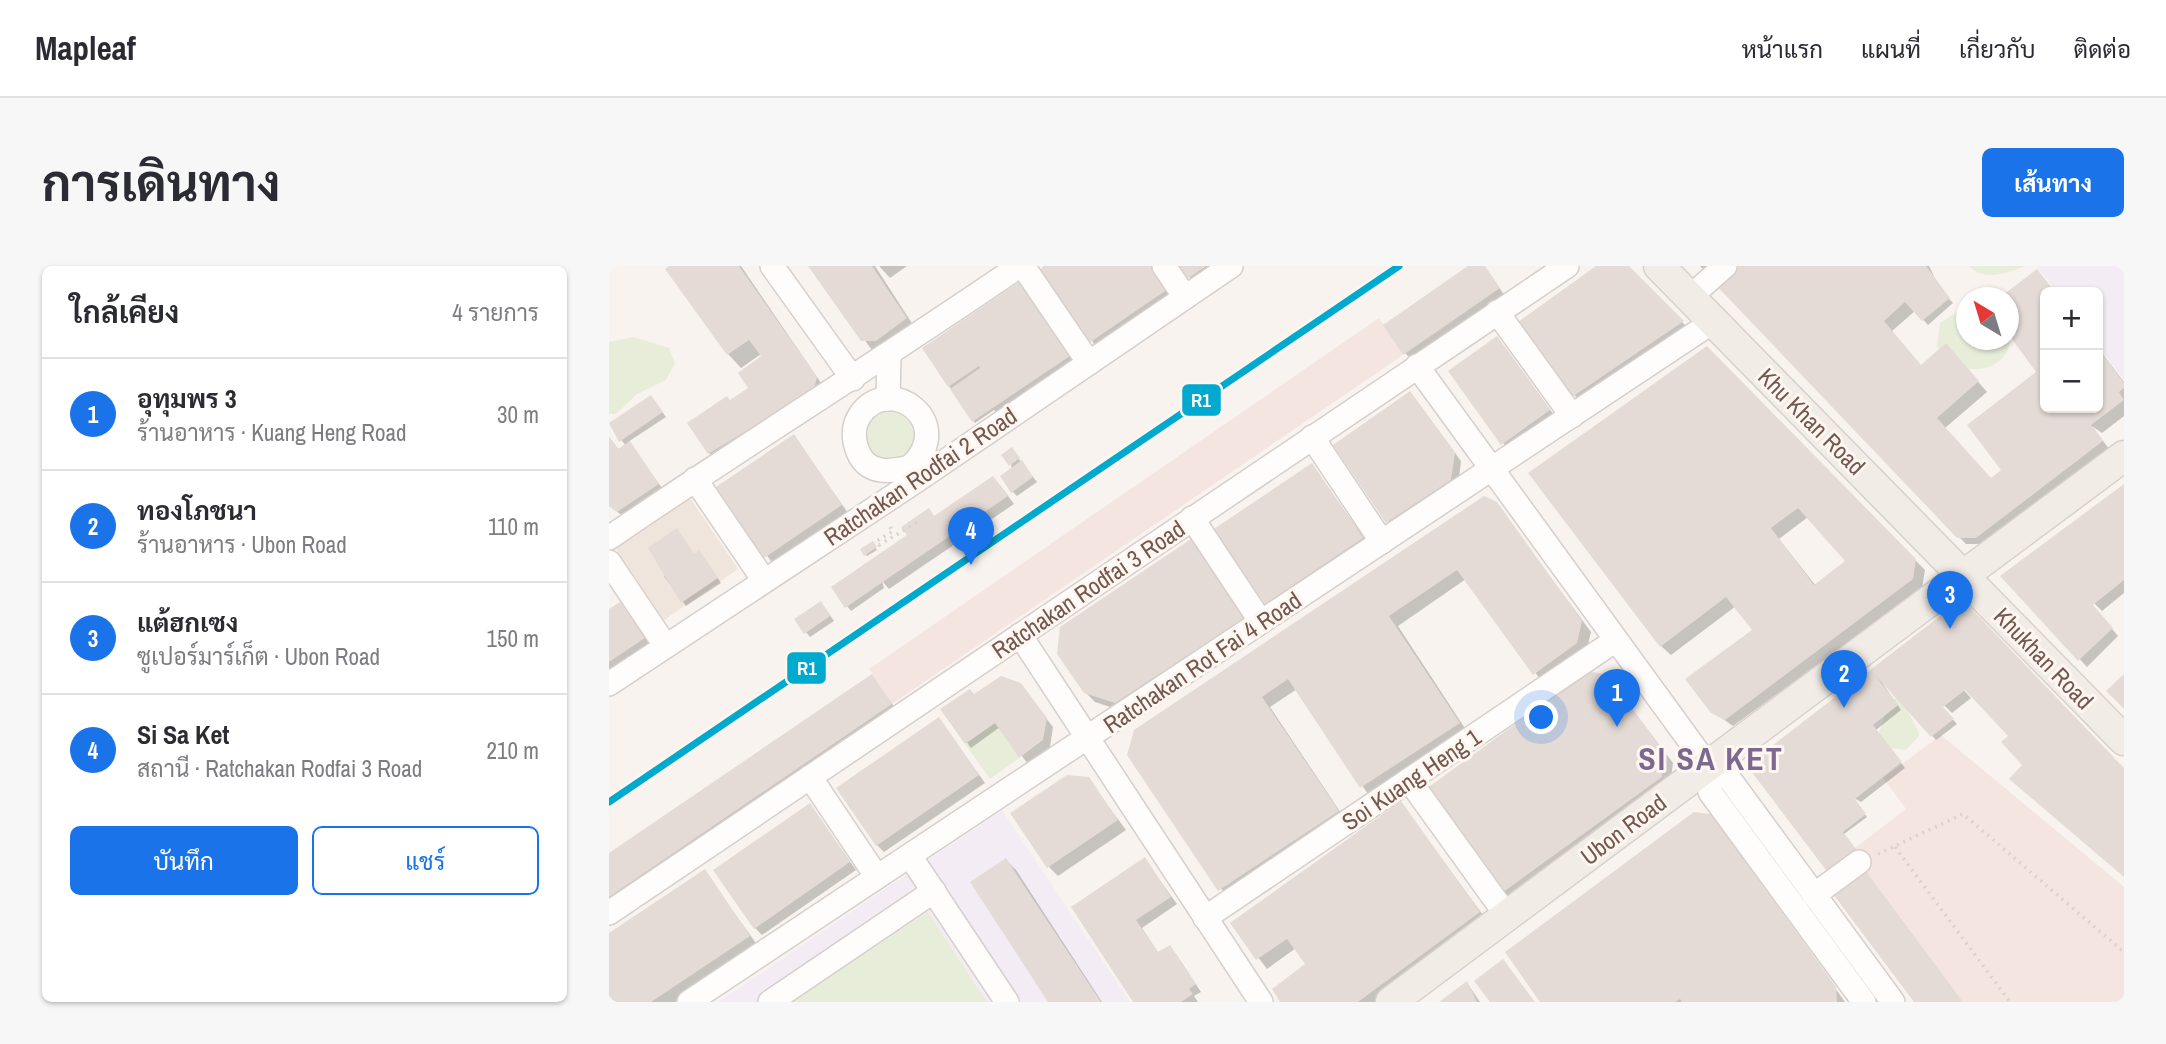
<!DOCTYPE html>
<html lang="th">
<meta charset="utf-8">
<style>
body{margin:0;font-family:"Archivo Narrow",Sarabun,sans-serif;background:#f7f7f7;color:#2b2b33}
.controls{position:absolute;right:21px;top:21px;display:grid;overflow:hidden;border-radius:10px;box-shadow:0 2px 5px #0004}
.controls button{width:63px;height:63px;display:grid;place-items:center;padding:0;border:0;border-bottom:2px solid #e1e1e2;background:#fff;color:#2b2b33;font:35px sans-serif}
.compass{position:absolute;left:1347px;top:21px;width:63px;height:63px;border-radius:50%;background:#fff;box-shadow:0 2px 5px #0004;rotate:322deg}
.you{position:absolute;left:933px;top:452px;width:24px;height:24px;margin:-18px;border:5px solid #fff;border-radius:50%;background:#1a73e8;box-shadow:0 0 0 10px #1a73e833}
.badge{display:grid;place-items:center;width:46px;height:46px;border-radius:50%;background:#1a73e8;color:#fff;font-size:23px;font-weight:700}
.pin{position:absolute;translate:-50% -58px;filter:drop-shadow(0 2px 4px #0008)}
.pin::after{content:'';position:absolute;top:37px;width:24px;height:21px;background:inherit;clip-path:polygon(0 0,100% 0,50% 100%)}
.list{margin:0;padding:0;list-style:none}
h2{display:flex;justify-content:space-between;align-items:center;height:91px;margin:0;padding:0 28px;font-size:30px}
h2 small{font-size:23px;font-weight:400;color:#7c7c81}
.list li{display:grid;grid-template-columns:46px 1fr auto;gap:21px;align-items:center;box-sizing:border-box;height:112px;padding:0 28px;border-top:2px solid #e1e1e2}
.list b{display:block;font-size:26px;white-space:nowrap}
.list p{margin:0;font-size:23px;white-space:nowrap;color:#7c7c81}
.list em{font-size:23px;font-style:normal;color:#7c7c81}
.actions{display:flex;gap:14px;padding:21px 28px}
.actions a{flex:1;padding:16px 0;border:2px solid #1a73e8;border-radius:10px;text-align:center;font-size:24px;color:#1a73e8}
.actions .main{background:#1a73e8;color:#fff}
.map{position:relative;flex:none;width:1515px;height:736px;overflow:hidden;border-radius:10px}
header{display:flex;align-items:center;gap:42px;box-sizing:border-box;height:98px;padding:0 35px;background:#fff;border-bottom:2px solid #e1e1e2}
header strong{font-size:33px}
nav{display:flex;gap:38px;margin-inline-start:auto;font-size:24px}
.intro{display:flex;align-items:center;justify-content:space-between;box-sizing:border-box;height:168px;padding:0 42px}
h1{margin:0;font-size:49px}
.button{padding:18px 32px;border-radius:10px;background:#1a73e8;color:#fff;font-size:24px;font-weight:700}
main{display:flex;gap:42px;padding:0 42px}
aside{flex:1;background:#fff;border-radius:10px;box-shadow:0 2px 5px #0004}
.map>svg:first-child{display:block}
.residential{fill:#f0e5dd}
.commercial{fill:#f4e5e0}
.education{fill:#f3ecf4}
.green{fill:#e8edda}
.shadow{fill:#0003;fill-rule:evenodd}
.building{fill:#e4dbd6;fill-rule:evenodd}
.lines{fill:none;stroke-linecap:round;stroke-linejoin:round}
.minor-casing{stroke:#d6cfcb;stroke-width:26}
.major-casing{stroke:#d9d0cc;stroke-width:33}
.path{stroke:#dad2d0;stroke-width:3.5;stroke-dasharray:2 5;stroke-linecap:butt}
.minor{stroke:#fefdfc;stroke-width:23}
.major{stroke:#f2ece7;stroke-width:30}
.rail-1-casing{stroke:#fef7f1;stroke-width:12}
.rail-1{stroke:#00a9ce;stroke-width:7}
.labels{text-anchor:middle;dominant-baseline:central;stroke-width:6;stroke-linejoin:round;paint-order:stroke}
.street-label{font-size:24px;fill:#745850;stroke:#fef7f1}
.district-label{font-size:32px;font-weight:bold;letter-spacing:2px;fill:#7d688f;stroke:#fef7f1}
.line-badge{stroke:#fef7f1;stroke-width:2.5}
.badge-label{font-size:19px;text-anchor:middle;font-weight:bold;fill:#fff}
</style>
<header>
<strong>Mapleaf</strong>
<nav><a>หน้าแรก</a><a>แผนที่</a><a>เกี่ยวกับ</a><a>ติดต่อ</a></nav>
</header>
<div class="intro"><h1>การเดินทาง</h1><a class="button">เส้นทาง</a></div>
<main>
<aside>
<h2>ใกล้เคียง<small>4 รายการ</small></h2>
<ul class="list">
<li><span class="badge">1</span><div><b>อุทุมพร 3</b><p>ร้านอาหาร · Kuang Heng Road</p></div><em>30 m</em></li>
<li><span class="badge">2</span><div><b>ทองโภชนา</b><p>ร้านอาหาร · Ubon Road</p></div><em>110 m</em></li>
<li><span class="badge">3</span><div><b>แต้ฮกเซง</b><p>ซูเปอร์มาร์เก็ต · Ubon Road</p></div><em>150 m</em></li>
<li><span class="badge">4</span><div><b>Si Sa Ket</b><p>สถานี · Ratchakan Rodfai 3 Road</p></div><em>210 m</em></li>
</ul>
<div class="actions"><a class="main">บันทึก</a><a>แชร์</a></div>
</aside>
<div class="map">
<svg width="1515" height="736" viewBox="0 0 1515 736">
<rect width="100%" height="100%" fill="#f8f3ee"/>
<!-- residential -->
<path class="residential" d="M79 229 129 303 55 354 5 280Z"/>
<!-- commercial -->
<g class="commercial">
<path d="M770 52 794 89 283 438 260 403Z"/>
<path d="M1332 469 1515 621V736H1354L1245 590 1249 586 1246 582 1297 543 1274 512Z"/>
</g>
<!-- education -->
<g class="education">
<path d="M1428 0H1515V114L1489 79V26H1448Z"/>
<path d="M393 544 521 736H109Z"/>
</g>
<!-- green -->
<g class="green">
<path d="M1360 0H1416C1399 7 1374 16 1360 0Z"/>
<path d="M1357 40 1358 74H1400V66C1405 86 1389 102 1369 103 1358 104 1346 99 1336 96L1328 80 1331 57Z"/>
<path d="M25 71 60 82 66 97 57 114 28 128 7 148H0V76Z"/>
<circle cx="280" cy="171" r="25"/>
<path d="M1290 430 1309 464 1310 470 1297 484 1274 481 1269 470 1280 436Z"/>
<path d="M386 457 410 492 381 513 356 478Z"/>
<path d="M319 646 378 736H186L185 734Z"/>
</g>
<!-- shadow -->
<g class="shadow">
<path d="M63 0H132L214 120 107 194 100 187 122 136 142 122 155 90 152 88 132 102 119 88 58 3Z"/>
<path d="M201 0H266L306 62 277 84H263Z"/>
<path d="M270 0H298L281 12Z"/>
<path d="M438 0H544L565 31 488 83Z"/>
<path d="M571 0H620L589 21Z"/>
<path d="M862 0H875L896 30 803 94 796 87Z"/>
<path d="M990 0H1017L1083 66 974 140 911 57Z"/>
<path d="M1091 0H1320L1331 23 1344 37 1319 59 1306 45 1283 65 1313 101 1346 89 1378 126 1336 162 1382 214 1394 205 1435 113 1400 66V32L1428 5 1446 26H1436V142H1489V82L1515 116V150L1493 167 1483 160 1500 183 1375 278H1357Z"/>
<path d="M410 18 469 100 393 151 385 144 366 157 340 120Z"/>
<path d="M895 80 947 152 901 184 894 177Z"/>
<path d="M1098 83 1316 304 1313 322 1124 460 1104 446 1145 365 1127 340 1062 389 1052 380ZM1199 251 1239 296 1207 320 1170 273Z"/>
<path d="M42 131 57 151 19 176 56 226 17 252 0 240V171L10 184 17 180 1 159Z"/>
<path d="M808 135 852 195 849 221 786 263 726 180Z"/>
<path d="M185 170 239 247 164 298 109 221Z"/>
<path d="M402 183 428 216 408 230 403 225Z"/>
<path d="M703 199 762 282 667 346 657 337Z"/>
<path d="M391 219 405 238 280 323 273 315 275 322 242 345 238 340 326 252Z"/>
<path d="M1515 220V327L1493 345 1485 337 1483 339 1509 370 1478 401 1394 310Z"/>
<path d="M887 238 982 366 977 387 934 417 857 313 789 360 859 467 761 531 688 423 661 441 738 556 618 631 520 488Z"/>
<path d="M582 275 644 362 516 446 486 436 476 426Z"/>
<path d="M263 277 268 284 258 290 253 284Z"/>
<path d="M86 289 94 291 112 317 77 340 55 310Z"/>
<path d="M1352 335 1515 504V610L1410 520 1416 500 1401 470 1352 417 1350 419 1362 432 1343 447 1334 438 1332 440 1348 458 1327 474 1276 417 1274 418 1292 444 1267 464 1296 502 1252 536 1243 531 1258 551 1235 568 1255 594 1144 504Z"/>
<path d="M11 338 42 379 0 408V345Z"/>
<path d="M216 342 225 355 201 371 197 366Z"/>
<path d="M262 410 291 448 0 646V588Z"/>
<path d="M998 410 1064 497 1061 520 903 635 894 626Z"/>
<path d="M411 419 444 461 441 481 419 498 391 461 362 482 334 444 366 430Z"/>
<path d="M330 453 376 517 275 586 268 579Z"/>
<path d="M479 513 517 564 449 610 440 601Z"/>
<path d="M792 537 879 656 771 736H673L699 698 687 682 658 703 623 657Z"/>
<path d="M201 539 247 604 153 669 146 662Z"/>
<path d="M1102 549 1236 736H934Z"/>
<path d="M397 594 407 604 493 736H441Z"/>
<path d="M536 594 568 638 533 662 550 688 560 681 567 688 592 726 585 730 589 736H526L464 641Z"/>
<path d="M95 605 149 680 66 736H0V669Z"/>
<path d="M858 717 871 736H833Z"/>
</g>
<!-- building -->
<g class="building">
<path d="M60 0H130L208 111 205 124 99 188 78 157 118 130 121 134 139 122 129 107 152 90 140 74 118 89 56 3Z"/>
<path d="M199 0H263L298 52 267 75H252Z"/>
<path d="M435 0H543L559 23 480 77 430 4Z"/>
<path d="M569 0H597L578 13Z"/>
<path d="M859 0H876L891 22 794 89 774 59Z"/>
<path d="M987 0H1020L1075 55 963 131 909 56Z"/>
<path d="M1122 0H1317L1341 32 1313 55 1296 36 1275 55 1312 99 1337 77 1370 115 1328 152 1382 212 1392 204 1358 159 1427 106 1400 69V32H1390L1428 3 1446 26H1436V142H1489V82L1515 117V122L1510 126 1515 134 1482 159 1494 175 1367 272H1348L1104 16Z"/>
<path d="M410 16 461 90 363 156 341 123 371 102 370 100 339 121 313 82Z"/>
<path d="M888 70 941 144 892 179 839 105Z"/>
<path d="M1098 80 1307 293 1304 313 1116 454 1102 447 1076 413 1143 364 1117 331 1051 381 919 207ZM1189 242 1236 295 1205 319 1162 262Z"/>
<path d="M801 125 846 187 842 214 777 257 724 179Z"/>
<path d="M42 129 54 146 10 176 0 157Z"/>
<path d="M185 168 233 239 155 292 107 221Z"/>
<path d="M0 171 9 183 21 175 50 218 8 246 0 240Z"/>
<path d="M403 181 411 192 400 200 392 189Z"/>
<path d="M413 194 424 211 402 227 391 210Z"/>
<path d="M703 197 754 272 656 338 605 263Z"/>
<path d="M384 210 399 230 236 342 222 321 298 269 292 261 320 242 325 250Z"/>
<path d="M1515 218V314L1484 339 1504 362 1469 395 1391 310Z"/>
<path d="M875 230 888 236 973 355 968 377 924 409 848 304 780 350 851 457 751 522 679 413 653 431 730 545 609 625 518 489 525 464Z"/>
<path d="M68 262 85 288 90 284 109 312 72 337 39 282Z"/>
<path d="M582 273 636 352 506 437 475 427 448 388 451 361Z"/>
<path d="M264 275 268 281 255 290 251 283Z"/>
<path d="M1353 333 1515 502V611L1400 513 1413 499 1392 476 1399 470 1356 424 1334 441 1345 453 1322 471 1266 409 1289 439 1264 459 1293 496 1246 533 1257 548 1234 566 1249 586 1220 608 1142 505 1146 493Z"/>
<path d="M212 335 221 350 195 368 185 353Z"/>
<path d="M11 336 36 372 0 396V343Z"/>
<path d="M979 405 999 409 1055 486 1053 511 893 627 817 523Z"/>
<path d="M263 408 283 438 0 631V587Z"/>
<path d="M1515 408V443L1497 425Z"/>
<path d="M392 410 412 417 438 452 434 474 410 492 386 457 356 478 331 443 361 423 365 428Z"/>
<path d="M330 451 370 509 267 580 227 522Z"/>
<path d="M458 509 480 511 509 554 438 602 401 547Z"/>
<path d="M792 535 871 646 749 736H671L663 723 696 698 678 673 647 694 621 657Z"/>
<path d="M201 537 241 596 145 663 104 604Z"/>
<path d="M1085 546 1102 548 1227 721 1228 736H1073L1071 733 1066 736H931L896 686Z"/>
<path d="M536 591 562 631 527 654 549 686 561 679 587 718 580 723 584 728 572 736H524L462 641Z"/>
<path d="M397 592 492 736H439L361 616Z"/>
<path d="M96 603 141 670 42 736H0V667Z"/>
<path d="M1256 604 1354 736H1305L1224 628Z"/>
<path d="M894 693 926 736H881L865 715Z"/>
<path d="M858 715 868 736H830Z"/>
</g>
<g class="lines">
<defs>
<g id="minor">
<path d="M163 0 244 113"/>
<path d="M414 0 480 97"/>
<path d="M555 0 576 31"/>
<path d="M1081 31 1116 0"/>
<path d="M888 46 963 150"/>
<path d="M808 100 1099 500 1119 511 1284 736"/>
<path d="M279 133 280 89"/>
<path d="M703 171 773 276"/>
<path d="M302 200C348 157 281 106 251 149 245 158 244 169 247 180 258 219 297 201 324 196"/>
<path d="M86 213 154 313"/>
<path d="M583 252 652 356"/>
<path d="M0 272C135 179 275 93 410 0"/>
<path d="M0 296 56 379"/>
<path d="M411 369 652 736"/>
<path d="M0 418 310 213 622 0"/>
<path d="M1099 500 1101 526 1255 736"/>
<path d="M201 511 268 611"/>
<path d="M800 514 898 650"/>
<path d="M301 590 398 736"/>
<path d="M1205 629 1250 596"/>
<path d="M0 647 958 0"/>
<path d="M596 652 1007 374"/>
<path d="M80 736 1105 55"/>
<path d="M161 736 325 625"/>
</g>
<g id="major">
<path d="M1050 0 1515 474"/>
<path d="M782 736 1515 190"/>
</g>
</defs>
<!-- minor casing -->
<use href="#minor" class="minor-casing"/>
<!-- major casing -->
<use href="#major" class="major-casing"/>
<!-- path -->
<g class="path">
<path d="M281 261 284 265 268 275 270 279 309 256"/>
<path d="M1286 581 1401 736"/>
<path d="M1269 588 1354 548 1515 686"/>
</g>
<!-- minor -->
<use href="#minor" class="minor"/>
<!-- major -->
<use href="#major" class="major"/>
<defs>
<path id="rail-1" d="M0 536 790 0"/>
</defs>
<!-- rail-1 casing -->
<use href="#rail-1" class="rail-1-casing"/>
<!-- rail-1 -->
<use href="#rail-1" class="rail-1"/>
</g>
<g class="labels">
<!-- street labels -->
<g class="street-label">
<text transform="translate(1203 155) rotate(45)">Khu Khan Road</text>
<text transform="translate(311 210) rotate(-34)">Ratchakan Rodfai 2 Road</text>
<text transform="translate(479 323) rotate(-34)">Ratchakan Rodfai 3 Road</text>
<text transform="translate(1435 392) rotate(46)">Khukhan Road</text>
<text transform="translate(593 396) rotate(-34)">Ratchakan Rot Fai 4 Road</text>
<text transform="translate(802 513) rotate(-34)">Soi Kuang Heng 1</text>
<text transform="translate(1014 563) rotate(-37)">Ubon Road</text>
</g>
<!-- district labels -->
<g class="district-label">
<text x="1102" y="492">SI SA KET</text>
</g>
</g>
<g class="line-badge">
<rect x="572" y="117" width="41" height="34" rx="7" fill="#00a9ce"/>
<rect x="177" y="385" width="41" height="34" rx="7" fill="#00a9ce"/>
</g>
<g class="badge-label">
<text x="592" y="141">R1</text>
<text x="198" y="409">R1</text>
</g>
</svg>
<div class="controls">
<button>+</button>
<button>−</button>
</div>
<svg class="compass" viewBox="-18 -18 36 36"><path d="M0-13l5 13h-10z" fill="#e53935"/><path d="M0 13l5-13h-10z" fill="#7c7c81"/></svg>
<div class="you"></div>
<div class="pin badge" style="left:1008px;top:461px">1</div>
<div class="pin badge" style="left:1235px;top:442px">2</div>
<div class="pin badge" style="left:1341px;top:363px">3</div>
<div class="pin badge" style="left:362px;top:299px">4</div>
</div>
</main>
